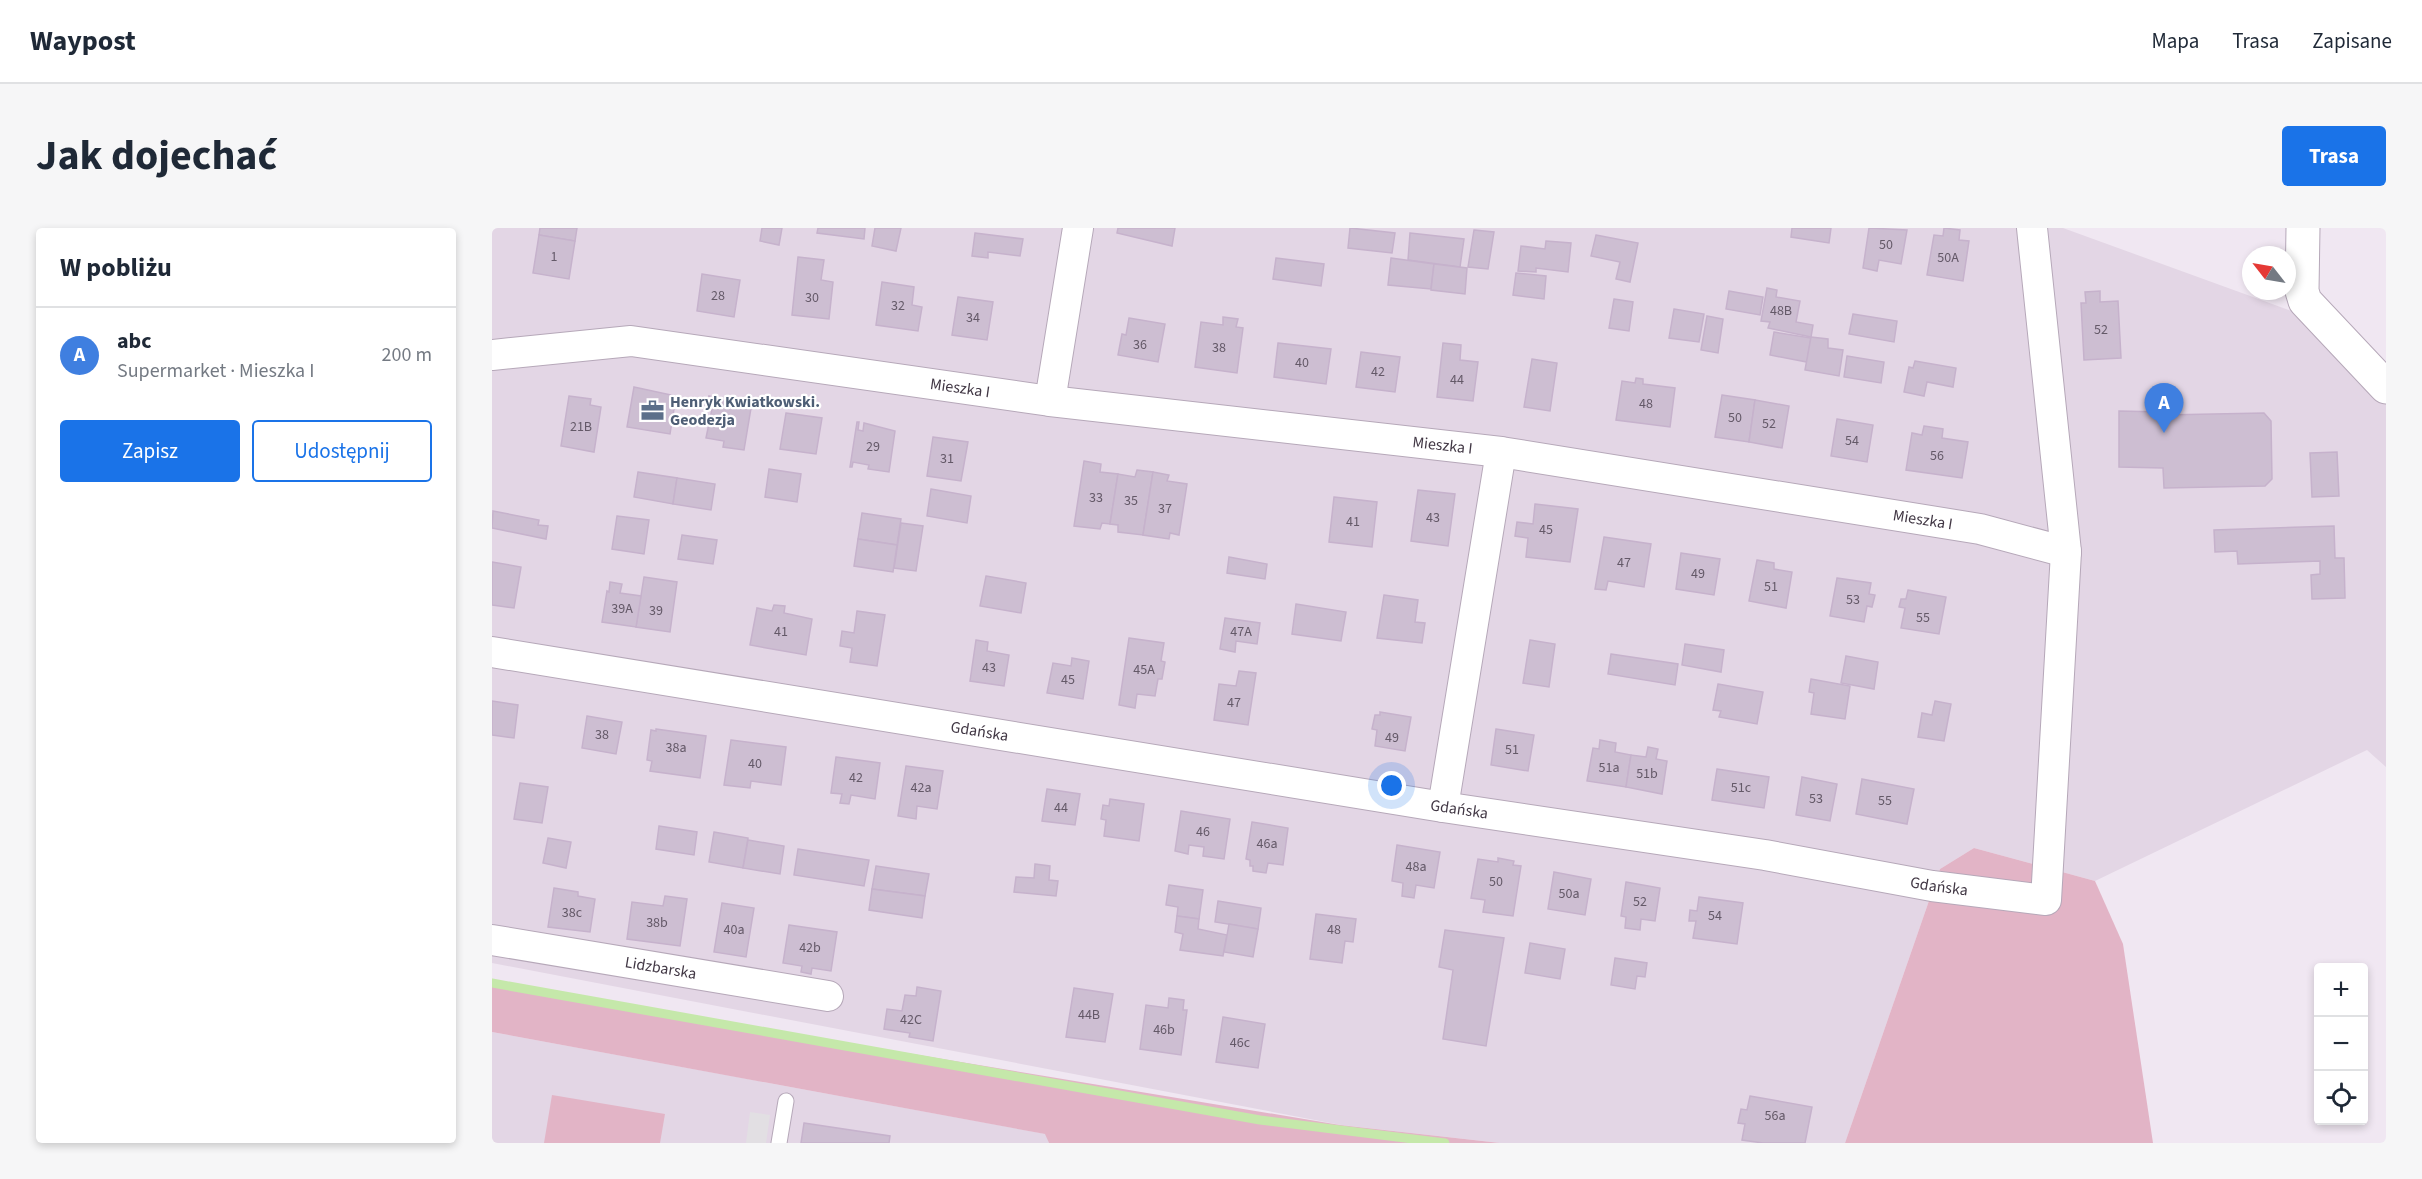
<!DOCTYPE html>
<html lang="pl">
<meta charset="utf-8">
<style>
body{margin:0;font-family:"Source Sans 3",sans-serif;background:#f6f6f7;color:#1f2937}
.controls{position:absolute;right:18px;bottom:18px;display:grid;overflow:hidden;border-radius:6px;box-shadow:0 3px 9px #0003}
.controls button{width:54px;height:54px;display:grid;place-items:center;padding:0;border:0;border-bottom:2px solid #e0e1e3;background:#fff;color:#1f2937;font:30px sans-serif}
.compass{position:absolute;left:1750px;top:18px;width:54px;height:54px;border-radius:50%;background:#fff;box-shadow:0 3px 9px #0003;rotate:301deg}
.you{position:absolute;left:900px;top:558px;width:21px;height:21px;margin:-15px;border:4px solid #fff;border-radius:50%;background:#1a73e8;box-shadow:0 0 0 9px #1a73e833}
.badge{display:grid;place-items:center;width:39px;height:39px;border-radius:50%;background:#1a73e8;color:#fff;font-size:20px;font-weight:700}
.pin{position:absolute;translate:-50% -50px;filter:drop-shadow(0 2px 3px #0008)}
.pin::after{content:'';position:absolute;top:32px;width:21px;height:18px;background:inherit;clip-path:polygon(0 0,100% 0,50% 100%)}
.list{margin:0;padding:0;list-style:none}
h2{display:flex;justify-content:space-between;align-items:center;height:78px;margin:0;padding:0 24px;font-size:26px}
h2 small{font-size:20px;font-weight:400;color:#747a83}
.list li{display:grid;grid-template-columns:39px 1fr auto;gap:18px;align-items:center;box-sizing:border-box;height:96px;padding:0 24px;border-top:2px solid #e0e1e3}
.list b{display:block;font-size:22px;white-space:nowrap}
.list p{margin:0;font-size:20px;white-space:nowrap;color:#747a83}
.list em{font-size:20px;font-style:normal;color:#747a83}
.actions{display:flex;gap:12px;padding:18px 24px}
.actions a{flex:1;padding:14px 0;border:2px solid #1a73e8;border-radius:6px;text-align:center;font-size:21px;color:#1a73e8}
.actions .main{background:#1a73e8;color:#fff}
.icon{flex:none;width:33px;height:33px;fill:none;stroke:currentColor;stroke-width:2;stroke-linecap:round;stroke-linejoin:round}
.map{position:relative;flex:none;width:1894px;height:915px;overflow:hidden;border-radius:6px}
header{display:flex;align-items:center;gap:36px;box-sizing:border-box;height:84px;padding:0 30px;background:#fff;border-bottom:2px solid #e0e1e3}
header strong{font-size:28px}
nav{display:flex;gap:33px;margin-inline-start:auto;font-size:21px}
.intro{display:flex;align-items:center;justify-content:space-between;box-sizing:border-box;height:144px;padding:0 36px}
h1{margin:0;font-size:42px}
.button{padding:15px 27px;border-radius:6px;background:#1a73e8;color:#fff;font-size:21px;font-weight:700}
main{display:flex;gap:36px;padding:0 36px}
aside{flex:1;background:#fff;border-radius:6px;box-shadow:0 3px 9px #0003}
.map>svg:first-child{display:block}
.residential{fill:#e3d6e5}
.green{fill:#e2b4c6}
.parking{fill:#e2dfe3}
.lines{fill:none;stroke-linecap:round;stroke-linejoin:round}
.stream{stroke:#c5e8aa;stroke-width:9}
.building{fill:#cdbed2;stroke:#c6b2cc;stroke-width:1.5}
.service-casing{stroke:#b6a8b9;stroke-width:17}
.minor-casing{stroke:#b6a8b9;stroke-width:32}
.tertiary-casing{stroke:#b6a8b9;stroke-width:35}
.service{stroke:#fff;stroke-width:15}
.minor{stroke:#fff;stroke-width:30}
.tertiary{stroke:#fff;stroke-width:33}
.labels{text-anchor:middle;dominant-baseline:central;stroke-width:4.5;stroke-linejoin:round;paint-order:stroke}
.number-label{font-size:14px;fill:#645968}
.street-label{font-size:16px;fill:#413744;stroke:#fff}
.service-label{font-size:16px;font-weight:bold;fill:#4e5e75;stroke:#fff;text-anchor:start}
</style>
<header>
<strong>Waypost</strong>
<nav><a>Mapa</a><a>Trasa</a><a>Zapisane</a></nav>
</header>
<div class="intro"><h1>Jak dojechać</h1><a class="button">Trasa</a></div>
<main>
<aside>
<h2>W pobliżu<small></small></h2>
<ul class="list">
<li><span class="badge" style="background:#3f7fe0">A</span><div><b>abc</b><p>Supermarket · Mieszka I</p></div><em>200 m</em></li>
</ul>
<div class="actions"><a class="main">Zapisz</a><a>Udostępnij</a></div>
</aside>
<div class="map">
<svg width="1894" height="915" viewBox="0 0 1894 915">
<rect width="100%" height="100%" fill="#f0e7f2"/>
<!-- residential -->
<g class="residential">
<path d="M0 0H1571L1805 85 1894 176V539L1875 522 1603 653 1482 620 1448 641 1353 915H1008L849 897 0 735Z"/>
<path d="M0 804 554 906 557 915H0Z"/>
</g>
<!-- green -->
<g class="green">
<path d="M1482 620 1603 653 1631 716 1661 915H1353L1448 641Z"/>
<path d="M0 756 848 897 1008 915H557L553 906 0 804Z"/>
<path d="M60 867 173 886 168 915H52Z"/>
</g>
<!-- parking -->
<path class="parking" d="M258 884 278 887 274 915H254Z"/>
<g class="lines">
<!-- stream -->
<path class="stream" d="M0 755 768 892 953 915"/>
</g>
<!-- building -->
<g class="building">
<path d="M48 0H85L83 13 47 7Z"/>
<path d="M270 0H290L287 17 268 13Z"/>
<path d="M326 0H373L372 11 325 5Z"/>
<path d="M383 0H409L404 23 380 18Z"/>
<path d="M626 0H683L680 18 625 5Z"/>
<path d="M858 0 903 5 900 25 856 20Z"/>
<path d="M1300 0H1339L1337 15 1299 9Z"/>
<path d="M1377 0 1415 2 1409 36 1387 32 1385 43 1371 40Z"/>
<path d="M1452 0 1468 2 1467 12 1477 13 1471 53 1435 47 1442 7 1451 8Z"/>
<path d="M982 2 1002 4 996 41 976 39Z"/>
<path d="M483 5 531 11 528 28 496 24V30L480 28Z"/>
<path d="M918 5 972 11 968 39 916 32Z"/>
<path d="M47 7 83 13 77 51 41 45Z"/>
<path d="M1104 7 1146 15 1138 54 1124 51 1128 34 1099 28Z"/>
<path d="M1054 13 1079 15 1076 44 1044 40V44L1026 43 1029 18 1053 21Z"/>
<path d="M306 29 332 32 329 52 341 54 337 91 300 87Z"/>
<path d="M784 30 832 36 829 58 781 51Z"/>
<path d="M899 30 942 36 939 61 896 57Z"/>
<path d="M942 36 975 40 973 66 939 62Z"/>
<path d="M1024 45 1054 48 1052 71 1021 67Z"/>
<path d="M210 46 248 52 242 89 205 83Z"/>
<path d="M390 54 422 59 420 77 430 79 426 103 384 97Z"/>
<path d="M1275 60 1285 62 1284 69 1308 73 1304 94 1321 97 1319 109 1276 100 1278 94 1269 93Z"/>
<path d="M1237 63 1271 69 1268 87 1234 81Z"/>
<path d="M1608 63V74L1626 73 1629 130 1592 132 1589 75H1594L1593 64Z"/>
<path d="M466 69 501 74 495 112 460 107Z"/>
<path d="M1122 71 1141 74 1137 103 1117 100Z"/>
<path d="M1182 81 1212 86 1207 114 1177 110Z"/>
<path d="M1361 86 1405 93 1402 114 1357 106Z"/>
<path d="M1215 88 1231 91 1226 125 1209 122Z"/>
<path d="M731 89 746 91 744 99 751 100 745 145 703 139 709 94 731 97Z"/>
<path d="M637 90 673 96 666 134 626 127 630 106 634 107Z"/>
<path d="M1282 104 1319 110 1315 134 1278 127Z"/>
<path d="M1319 109 1336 111V120L1351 122 1347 148 1313 142Z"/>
<path d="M786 115 839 121 834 156 782 149Z"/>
<path d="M951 115 969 117 968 132 986 134 981 173 945 169Z"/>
<path d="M869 124 908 129 903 164 864 159Z"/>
<path d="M1355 128 1392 134 1389 155 1352 149Z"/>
<path d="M1040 131 1065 135 1058 183 1032 179Z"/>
<path d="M1423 133 1464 140 1461 159 1435 154 1432 168 1412 164 1417 139 1421 140Z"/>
<path d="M1144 150 1151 151V156L1183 160 1178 199 1124 192 1130 153 1143 155Z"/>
<path d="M142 159 184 168 178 206 135 199Z"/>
<path d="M1230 167 1263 172 1257 214 1223 209Z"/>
<path d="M77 168 99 171 98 177 109 179 102 224 69 218Z"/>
<path d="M217 168 242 174V177L259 180 252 222 231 219 232 213 214 210 220 181 215 180Z"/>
<path d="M1263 172 1297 178 1290 220 1257 214Z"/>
<path d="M1627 183 1671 184V187L1772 185 1779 193 1780 251 1773 258 1672 260 1671 240 1627 239Z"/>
<path d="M294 185 330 190 324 226 288 221Z"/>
<path d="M1345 191 1381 197 1375 234 1339 228Z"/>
<path d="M365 194H367L366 202 371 203 372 195 403 203 397 244 376 241 377 237 361 234 360 239H358Z"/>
<path d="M1432 198 1451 201 1450 210 1476 214 1470 250 1414 242 1420 205 1430 207Z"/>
<path d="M441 209 476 214 469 253 435 248Z"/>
<path d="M1845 224 1847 268 1820 269 1818 225Z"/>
<path d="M592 233 609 236 608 244 626 246 618 296 610 295 608 301 582 298Z"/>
<path d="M277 241 309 246 305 274 273 269Z"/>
<path d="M645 242 661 244 651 307 626 304V297L618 296 626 246 643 249Z"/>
<path d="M146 244 185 250 181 276 142 269Z"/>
<path d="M661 244 677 247 675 253 695 256 687 307 678 305 677 311 651 307Z"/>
<path d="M185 250 223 256 219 282 181 276Z"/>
<path d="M439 261 479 268 475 295 435 288Z"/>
<path d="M926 262 963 266 956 318 919 313Z"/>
<path d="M842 269 885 274 880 319 837 314Z"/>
<path d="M1043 276 1086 281 1078 334 1034 329 1036 310 1023 308 1025 294 1041 296Z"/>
<path d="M1 283 47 292 46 297 56 298 54 311 0 300Z"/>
<path d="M370 285 409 291 405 317 366 311Z"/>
<path d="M125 288 157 292 152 326 120 321Z"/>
<path d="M409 295 431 298 424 343 402 340Z"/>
<path d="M1842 298 1843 330H1852L1853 370 1820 371 1819 347 1828 346V333L1746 336 1745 323 1723 324 1722 302Z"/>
<path d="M190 307 225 312 221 336 186 331Z"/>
<path d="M1112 309 1159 316 1152 359 1116 353 1114 362 1103 361Z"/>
<path d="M366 311 405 317 401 344 362 338Z"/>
<path d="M1189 325 1228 331 1222 367 1184 361Z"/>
<path d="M737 329 775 336 773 351 735 345Z"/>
<path d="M1265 332 1282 335V341L1300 344 1294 380 1257 373Z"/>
<path d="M0 334 29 339 22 380 0 377Z"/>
<path d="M494 348 534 355 529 385 488 378Z"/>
<path d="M152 349 185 354 178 404 144 399Z"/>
<path d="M1345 350 1379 355 1377 366 1383 367 1380 379 1375 378 1372 394 1338 388Z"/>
<path d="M118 354 130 356 128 365 149 368 144 399 110 394 115 363 117 364Z"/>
<path d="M1416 362 1454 369 1447 406 1409 400 1413 380 1407 379 1409 371H1414Z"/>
<path d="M892 367 926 372 923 394 933 395 930 415 885 410Z"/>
<path d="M804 376 854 384 849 413 800 406Z"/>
<path d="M282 377 293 378 292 385 320 391 314 427 258 417 265 380 280 383Z"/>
<path d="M365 383 393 387 385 438 358 434 360 420 348 418 350 403 362 405Z"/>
<path d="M733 390 768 395 765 416 744 413 743 424 728 421Z"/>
<path d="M637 410 672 415 669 433 673 434 670 451H666L663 468 645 466 643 480 627 477Z"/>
<path d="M484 412 496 414 495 423 517 427 512 458 478 453Z"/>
<path d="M1038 412 1063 416 1057 459 1031 455Z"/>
<path d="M1193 416 1232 422 1229 444 1190 437Z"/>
<path d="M1119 426 1186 436 1183 457 1116 446Z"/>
<path d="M1354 428 1386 434 1382 461 1349 455Z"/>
<path d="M580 430 597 433 591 471 555 465 561 435 579 438Z"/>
<path d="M747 443 764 445 756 497 722 492 727 456 744 458Z"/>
<path d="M1319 451 1358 458 1353 491 1319 486 1322 465 1317 464Z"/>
<path d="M1226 456 1271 464 1265 496 1227 489 1229 483 1221 482Z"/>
<path d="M0 473 26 477 22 510 0 507Z"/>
<path d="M1443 473 1459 476 1452 513 1426 509 1430 485 1440 487Z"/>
<path d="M888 484 919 489 913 523 883 518 885 502 880 501 883 487H888Z"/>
<path d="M95 488 130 494 124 526 90 520Z"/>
<path d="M164 501 214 508 208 550 158 543 160 533 155 532 159 502 164 503Z"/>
<path d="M1004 501 1042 507 1036 543 999 537Z"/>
<path d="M239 512 294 519 289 557 259 553 258 560 232 557Z"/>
<path d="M1108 512 1124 515 1123 524 1139 527 1134 559 1095 553 1101 520 1107 521Z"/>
<path d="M1156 519 1166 521 1164 531 1175 533 1170 566 1134 559 1139 527 1154 529Z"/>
<path d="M344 529 388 535 383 571 359 567 357 576 348 575 350 566 339 565Z"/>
<path d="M414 538 451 543 445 581 425 578 424 591 406 588Z"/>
<path d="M1225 541 1277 549 1272 580 1220 572Z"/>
<path d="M1310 549 1345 556 1338 593 1304 587Z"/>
<path d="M1370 551 1422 561 1415 596 1364 586Z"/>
<path d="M28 555 56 559 50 595 22 591Z"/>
<path d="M555 561 588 566 583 597 550 593Z"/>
<path d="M618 571 652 576 647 613 612 608 614 592 609 591 611 577 617 578Z"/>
<path d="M689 583 738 591 732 631 711 628 712 619 697 617 696 626 683 623Z"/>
<path d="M760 594 796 600 791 637 776 635 774 645 761 643V638H758V632L754 631Z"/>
<path d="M167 598 205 604 202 627 164 621Z"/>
<path d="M222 604 256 610 251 640 217 634Z"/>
<path d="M56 610 79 614 74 640 51 635Z"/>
<path d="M256 612 292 618 288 646 251 640Z"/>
<path d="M905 617 948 624 942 660 924 657 922 670 910 668 911 655 900 653Z"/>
<path d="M306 621 377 632 372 658 302 647Z"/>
<path d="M1006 630 1022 633 1021 637 1029 638 1021 688 991 684 993 672 979 670 986 631 1006 634Z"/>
<path d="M543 636 558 638 557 652 566 653 564 668 522 664 524 649 542 650Z"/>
<path d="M384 638 437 646 433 668 380 661Z"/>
<path d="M1062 644 1099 651 1093 687 1056 681Z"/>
<path d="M1134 654 1168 660 1163 693 1149 691 1148 702 1133 700 1134 689 1129 688Z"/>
<path d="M677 657 711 662 707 691 685 688 686 679 674 677Z"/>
<path d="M62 660 86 664V668L103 671 98 704 56 699Z"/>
<path d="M380 661 433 668 430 690 377 682Z"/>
<path d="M173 668 195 671 188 718 135 711 140 674 171 678Z"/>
<path d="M1207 669 1251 675 1245 716 1201 710 1204 693H1197L1198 682 1205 683Z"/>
<path d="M726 673 769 680 766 701 723 694Z"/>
<path d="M230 675 262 680 254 729 222 724Z"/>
<path d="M824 686 864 691 861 714 853 713 850 735 818 731Z"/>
<path d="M685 688 707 691 706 701 735 707 731 728 688 722 691 706 683 704Z"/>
<path d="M737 696 766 701 761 729 732 724Z"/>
<path d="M297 697 345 704 339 743 320 740 319 746 309 744 310 738 291 735Z"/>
<path d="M953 702 1012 710 994 818 951 811 961 742 947 739Z"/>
<path d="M1038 715 1073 721 1068 751 1033 745Z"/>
<path d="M1123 730 1155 735 1153 749 1145 748 1143 761 1119 757Z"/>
<path d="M425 759 449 763 441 813 417 809 418 805 392 801 395 781 410 783 413 767 424 768Z"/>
<path d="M582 760 621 766 613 814 574 809Z"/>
<path d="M677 770 692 772 691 782H695L689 827 648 821 654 777 676 780Z"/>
<path d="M731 789 773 796 766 840 724 834Z"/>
<path d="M1258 868 1320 879 1313 915H1271L1250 912 1253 896 1246 895 1249 881 1255 882Z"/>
<path d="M312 895 398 908 397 915H309Z"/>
</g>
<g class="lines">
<defs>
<path id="service" d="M287 915 294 873"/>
<g id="minor">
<path id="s1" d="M0 127 139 113 558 173 1009 224 1488 301 1574 324 1540 0"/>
<path d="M558 173 586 0"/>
<path id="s2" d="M0 424 951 579 1273 627 1440 658 1554 672 1574 324"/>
<path d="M951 579 1009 224"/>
<path id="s3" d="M0 712 336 768"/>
</g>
<path id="tertiary" d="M1811 0 1810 63 1813 73 1894 159"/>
</defs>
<!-- service casing -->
<use href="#service" class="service-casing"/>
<!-- minor casing -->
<use href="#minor" class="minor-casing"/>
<!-- tertiary casing -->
<use href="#tertiary" class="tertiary-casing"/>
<!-- service -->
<use href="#service" class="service"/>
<!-- minor -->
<use href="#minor" class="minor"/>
<!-- tertiary -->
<use href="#tertiary" class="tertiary"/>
</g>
<!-- icons -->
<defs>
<symbol id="office-bare" viewBox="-9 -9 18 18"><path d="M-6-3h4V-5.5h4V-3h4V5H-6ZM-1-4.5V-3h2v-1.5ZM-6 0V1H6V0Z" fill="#5c6f8a" stroke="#fff" stroke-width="2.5" paint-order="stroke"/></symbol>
</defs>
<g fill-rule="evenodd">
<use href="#office-bare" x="144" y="166" width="33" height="33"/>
</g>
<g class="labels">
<!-- number labels -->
<g class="number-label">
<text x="1394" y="17">50</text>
<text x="62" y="29">1</text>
<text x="1456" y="30">50A</text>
<text x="226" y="68">28</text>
<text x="320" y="70">30</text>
<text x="406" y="78">32</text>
<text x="1289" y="83">48B</text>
<text x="481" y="90">34</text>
<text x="1609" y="102">52</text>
<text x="648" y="117">36</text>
<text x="727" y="120">38</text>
<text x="810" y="135">40</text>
<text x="886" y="144">42</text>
<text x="965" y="152">44</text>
<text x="1154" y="176">48</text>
<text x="1243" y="190">50</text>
<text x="1277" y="196">52</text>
<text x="89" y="199">21B</text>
<text x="1360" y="213">54</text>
<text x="381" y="219">29</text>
<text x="1445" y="228">56</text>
<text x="455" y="231">31</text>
<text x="604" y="270">33</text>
<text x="639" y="273">35</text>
<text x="673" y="281">37</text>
<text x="941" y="290">43</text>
<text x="861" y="294">41</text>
<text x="1054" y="302">45</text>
<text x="1132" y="335">47</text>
<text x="1206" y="346">49</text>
<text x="1279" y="359">51</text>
<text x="1361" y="372">53</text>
<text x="130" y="381">39A</text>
<text x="164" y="383">39</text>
<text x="1431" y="390">55</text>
<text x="289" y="404">41</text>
<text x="749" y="404">47A</text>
<text x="497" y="440">43</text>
<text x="652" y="442">45A</text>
<text x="576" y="452">45</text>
<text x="742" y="475">47</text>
<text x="110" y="507">38</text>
<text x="900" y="510">49</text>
<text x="184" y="520">38a</text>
<text x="1020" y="522">51</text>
<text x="263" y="536">40</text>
<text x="1117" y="540">51a</text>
<text x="1155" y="546">51b</text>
<text x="364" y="550">42</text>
<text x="429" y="560">42a</text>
<text x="1249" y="560">51c</text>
<text x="1324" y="571">53</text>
<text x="1393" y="573">55</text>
<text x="569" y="580">44</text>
<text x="711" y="604">46</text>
<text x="775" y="616">46a</text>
<text x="924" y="639">48a</text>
<text x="1004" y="654">50</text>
<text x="1077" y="666">50a</text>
<text x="1148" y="674">52</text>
<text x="80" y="685">38c</text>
<text x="1223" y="688">54</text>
<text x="165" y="695">38b</text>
<text x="242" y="702">40a</text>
<text x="842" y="702">48</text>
<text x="318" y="720">42b</text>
<text x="597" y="787">44B</text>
<text x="419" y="792">42C</text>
<text x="672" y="802">46b</text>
<text x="748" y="815">46c</text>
<text x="1283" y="888">56a</text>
</g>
<!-- street labels -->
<g class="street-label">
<text stroke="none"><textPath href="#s1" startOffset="472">Mieszka I</textPath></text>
<text stroke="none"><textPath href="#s1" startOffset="958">Mieszka I</textPath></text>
<text stroke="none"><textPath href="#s1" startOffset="1444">Mieszka I</textPath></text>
<text stroke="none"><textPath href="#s2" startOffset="494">Gdańska</textPath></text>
<text stroke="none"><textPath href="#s2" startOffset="980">Gdańska</textPath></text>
<text stroke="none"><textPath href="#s2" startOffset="1466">Gdańska</textPath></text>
<text stroke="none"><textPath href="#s3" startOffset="171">Lidzbarska</textPath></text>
</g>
<!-- service labels -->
<g class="service-label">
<text x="178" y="174">Henryk Kwiatkowski.<tspan x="178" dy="18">Geodezja</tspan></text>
</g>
</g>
</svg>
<div class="controls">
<button>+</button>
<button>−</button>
<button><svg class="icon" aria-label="locate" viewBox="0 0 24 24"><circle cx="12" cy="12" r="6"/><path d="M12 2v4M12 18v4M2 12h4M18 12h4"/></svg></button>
</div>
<svg class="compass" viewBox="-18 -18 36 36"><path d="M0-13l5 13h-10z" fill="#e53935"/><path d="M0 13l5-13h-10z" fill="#747a83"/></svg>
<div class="you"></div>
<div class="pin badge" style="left:1672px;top:205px;background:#3f7fe0">A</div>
</div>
</main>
